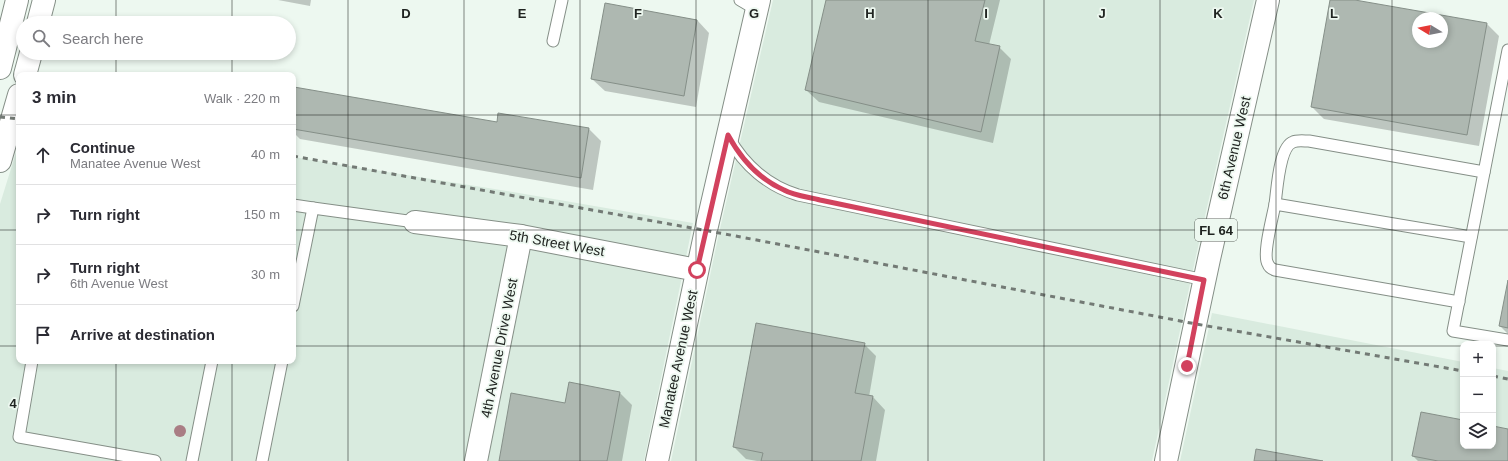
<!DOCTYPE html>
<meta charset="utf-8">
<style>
body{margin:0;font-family:Arial,sans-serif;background:#f7f7f7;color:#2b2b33}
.controls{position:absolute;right:12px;bottom:12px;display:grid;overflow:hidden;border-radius:8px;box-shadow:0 2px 6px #0003}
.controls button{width:36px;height:36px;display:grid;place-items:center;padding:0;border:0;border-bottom:1px solid #e1e1e2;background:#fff;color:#2b2b33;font:20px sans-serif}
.compass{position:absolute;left:1412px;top:12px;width:36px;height:36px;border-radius:50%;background:#fff;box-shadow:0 2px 6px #0003;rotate:280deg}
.stop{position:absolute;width:12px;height:12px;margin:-9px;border:3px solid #d2425e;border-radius:50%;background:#fff}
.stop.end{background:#d2425e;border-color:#fff;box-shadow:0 1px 4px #0008}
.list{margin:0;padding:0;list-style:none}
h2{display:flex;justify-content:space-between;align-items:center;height:52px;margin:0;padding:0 16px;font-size:17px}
h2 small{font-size:13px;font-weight:400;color:#7c7c81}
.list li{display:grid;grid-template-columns:26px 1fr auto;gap:12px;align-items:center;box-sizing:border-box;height:60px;padding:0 16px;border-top:1px solid #e1e1e2}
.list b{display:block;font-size:15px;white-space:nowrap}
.list p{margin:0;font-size:13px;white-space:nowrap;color:#7c7c81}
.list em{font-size:13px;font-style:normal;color:#7c7c81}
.icon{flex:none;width:22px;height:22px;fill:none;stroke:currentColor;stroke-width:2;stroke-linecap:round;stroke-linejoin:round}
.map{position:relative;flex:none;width:1508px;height:461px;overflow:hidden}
.search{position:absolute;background:#fff;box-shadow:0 2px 6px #0003;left:16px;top:16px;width:280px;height:44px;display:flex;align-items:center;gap:10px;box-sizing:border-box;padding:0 14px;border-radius:22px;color:#7c7c81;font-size:15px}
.panel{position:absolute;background:#fff;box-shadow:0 2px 6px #0003;left:16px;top:72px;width:280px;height:292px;border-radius:8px}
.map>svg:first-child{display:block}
.built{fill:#d9ebdf}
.shadow{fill:#0003;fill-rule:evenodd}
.building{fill:#aeb8b1;stroke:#858f88;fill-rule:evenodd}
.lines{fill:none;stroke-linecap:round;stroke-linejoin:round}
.lane-casing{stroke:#858f87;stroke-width:13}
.street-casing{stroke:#858f87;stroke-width:24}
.primary-casing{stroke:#858f87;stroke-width:24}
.lane{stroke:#fff;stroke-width:11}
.street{stroke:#fff;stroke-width:22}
.primary{stroke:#fff;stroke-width:22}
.rail{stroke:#737a75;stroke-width:3;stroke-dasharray:5 5;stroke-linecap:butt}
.tree{fill:#a97d84}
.route{stroke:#d2425e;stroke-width:5}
.grid{fill:none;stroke:#202421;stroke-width:1;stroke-opacity:0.55}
.labels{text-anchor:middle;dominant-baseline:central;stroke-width:3.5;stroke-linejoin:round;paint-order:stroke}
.shield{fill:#edf8f0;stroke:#5e645f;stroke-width:1}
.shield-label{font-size:13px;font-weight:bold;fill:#202421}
.street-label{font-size:14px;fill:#202421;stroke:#edf8f0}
.grid-label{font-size:13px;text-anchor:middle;font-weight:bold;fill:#202421;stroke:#edf8f0;stroke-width:3.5;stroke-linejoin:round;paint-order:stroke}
</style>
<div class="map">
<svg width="1508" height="461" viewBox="0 0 1508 461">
<rect width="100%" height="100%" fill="#edf8f0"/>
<!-- built -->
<g class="built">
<path d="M773 0H1254L1196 256 1152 461H671L719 233Z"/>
<path d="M19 143V361H293V157L513 192 693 223 644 461H0V204Z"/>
<path d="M1212 313 1463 362V446H1493V368L1508 371V461H1180Z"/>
</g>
<!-- shadow -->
<g class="shadow">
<path d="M278 0H311L310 6Z"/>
<path d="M827 0H1000L989 45 999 47 1011 59 993 143 819 102 806 90Z"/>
<path d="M1331 0H1349L1487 24 1499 36 1479 146 1324 119 1312 107ZM1418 18H1442V42H1418Z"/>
<path d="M605 4 697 20 709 33 696 107 605 91 592 79Z"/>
<path d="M293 100 498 123 589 129 601 141 593 190 300 139 293 132Z"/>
<path d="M1508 286V334L1500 326Z"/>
<path d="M864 344 876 356 869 397H873L885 410 876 461H757L746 459 734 447Z"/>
<path d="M570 384 620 393 632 405 622 461H500L566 405Z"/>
<path d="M1463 421V446H1493V427L1508 430V461H1418L1413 456Z"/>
</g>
<!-- building -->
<g class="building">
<path d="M826 0H985L975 41 1000 46 981 132 805 90Z"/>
<path d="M1330 0H1355L1487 23 1467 135 1311 107ZM1418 18H1442V42H1418Z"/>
<path d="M605 3 697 20 684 96 591 79Z"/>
<path d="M294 87 497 122 498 113 589 128 581 178 293 129V94Z"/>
<path d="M1508 280V328L1499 326Z"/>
<path d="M756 323 865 343 855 393 873 396 861 461H761L763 453 733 447Z"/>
<path d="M569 382 620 392 607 461H499L511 393 565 403Z"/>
<path d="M1421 412 1463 420V446H1493V426L1508 429V461H1438L1412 456Z"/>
<path d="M1256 449 1323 461H1254Z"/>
</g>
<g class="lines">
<defs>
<g id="lane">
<path d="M740 0 757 10"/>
<path d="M553 41 562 0"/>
<path d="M1508 50 1453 331 1508 340"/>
<path d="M729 138C744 165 768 186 798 195L1205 280"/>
<path d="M1275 204C1277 191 1279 147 1293 142 1297 140 1304 141 1309 141L1484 172"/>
<path d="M293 205 313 208"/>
<path d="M1459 302 1275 270C1272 269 1269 267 1268 264 1262 255 1273 216 1275 204L1471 237"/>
<path d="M293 306 313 208 415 222"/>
<path d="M32 361 19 437 155 461"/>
<path d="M192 461 212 361"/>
<path d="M262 461 282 361"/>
</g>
<g id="street">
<path d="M38 23 44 0"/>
<path d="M0 68 17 0"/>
<path d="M25 75 31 53"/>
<path d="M0 161 19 95"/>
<path d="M415 222 521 236 697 270"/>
<path d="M476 461 521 236"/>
</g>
<g id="primary">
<path d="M657 461 706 230 759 0"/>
<path d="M1166 461 1209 259 1268 0"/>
</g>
</defs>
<!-- lane casing -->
<use href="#lane" class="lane-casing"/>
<!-- street casing -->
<use href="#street" class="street-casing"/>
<!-- primary casing -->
<use href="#primary" class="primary-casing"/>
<!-- lane -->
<use href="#lane" class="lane"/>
<!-- street -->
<use href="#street" class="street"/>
<!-- primary -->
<use href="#primary" class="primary"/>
<!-- rail -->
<g class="rail">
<path d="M0 117 19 119"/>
<path d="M293 156 725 234 1196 324 1463 371"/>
<path d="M1493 376 1508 379"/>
</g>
</g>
<!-- trees -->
<circle class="tree" cx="180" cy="431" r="6"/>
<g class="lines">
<!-- route -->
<path class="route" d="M697 270 728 135C741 159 759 179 784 190 795 196 809 197 820 200L1204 280 1187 366"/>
</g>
<!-- grid -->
<path class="grid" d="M116 0V23M232 0V23M348 0V461M464 0V461M580 0V461M696 0V461M812 0V461M928 0V461M1044 0V461M1160 0V461M1276 0V461M1392 0V461M116 53V75M232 53V75M0 115H19M293 115H1508M0 230H19M293 230H1508M0 346H19M293 346H1463M1493 346H1508M116 361V461M232 361V461"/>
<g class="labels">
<!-- shield labels -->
<rect class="shield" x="1195" y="219" width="42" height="22" rx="3"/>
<g class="shield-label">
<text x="1216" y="230">FL 64</text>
</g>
<!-- street labels -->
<g class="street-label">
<text transform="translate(1234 148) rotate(-77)">6th Avenue West</text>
<text transform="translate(557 243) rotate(10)">5th Street West</text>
<text transform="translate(499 348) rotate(-79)">4th Avenue Drive West</text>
<text transform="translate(678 359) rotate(-78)">Manatee Avenue West</text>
</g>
</g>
<g class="grid-label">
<text x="406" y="18">D</text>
<text x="522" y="18">E</text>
<text x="638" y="18">F</text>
<text x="754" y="18">G</text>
<text x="870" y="18">H</text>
<text x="986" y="18">I</text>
<text x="1102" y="18">J</text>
<text x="1218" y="18">K</text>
<text x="1334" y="18">L</text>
<text x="13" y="408">4</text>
</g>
</svg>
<div class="controls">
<button>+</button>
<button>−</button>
<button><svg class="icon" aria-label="layers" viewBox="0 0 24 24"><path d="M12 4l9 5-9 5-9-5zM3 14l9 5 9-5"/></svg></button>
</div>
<svg class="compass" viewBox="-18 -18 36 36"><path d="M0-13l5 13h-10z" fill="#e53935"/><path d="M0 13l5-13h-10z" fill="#7c7c81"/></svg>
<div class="stop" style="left:697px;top:270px"></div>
<div class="stop end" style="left:1187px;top:366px"></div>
<div class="search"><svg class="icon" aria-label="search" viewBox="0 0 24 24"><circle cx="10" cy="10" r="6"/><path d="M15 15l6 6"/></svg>Search here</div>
<section class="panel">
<h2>3 min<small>Walk · 220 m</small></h2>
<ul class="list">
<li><svg class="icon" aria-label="ahead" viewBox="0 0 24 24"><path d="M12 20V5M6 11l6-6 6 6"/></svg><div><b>Continue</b><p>Manatee Avenue West</p></div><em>40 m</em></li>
<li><svg class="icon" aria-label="right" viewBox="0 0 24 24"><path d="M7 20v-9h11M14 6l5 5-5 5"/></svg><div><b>Turn right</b></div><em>150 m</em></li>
<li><svg class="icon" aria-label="right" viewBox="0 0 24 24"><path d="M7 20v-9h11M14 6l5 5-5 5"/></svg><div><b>Turn right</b><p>6th Avenue West</p></div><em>30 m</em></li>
<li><svg class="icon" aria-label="arrive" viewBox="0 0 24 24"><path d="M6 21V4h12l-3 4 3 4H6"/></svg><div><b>Arrive at destination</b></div></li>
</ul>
</section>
</div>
